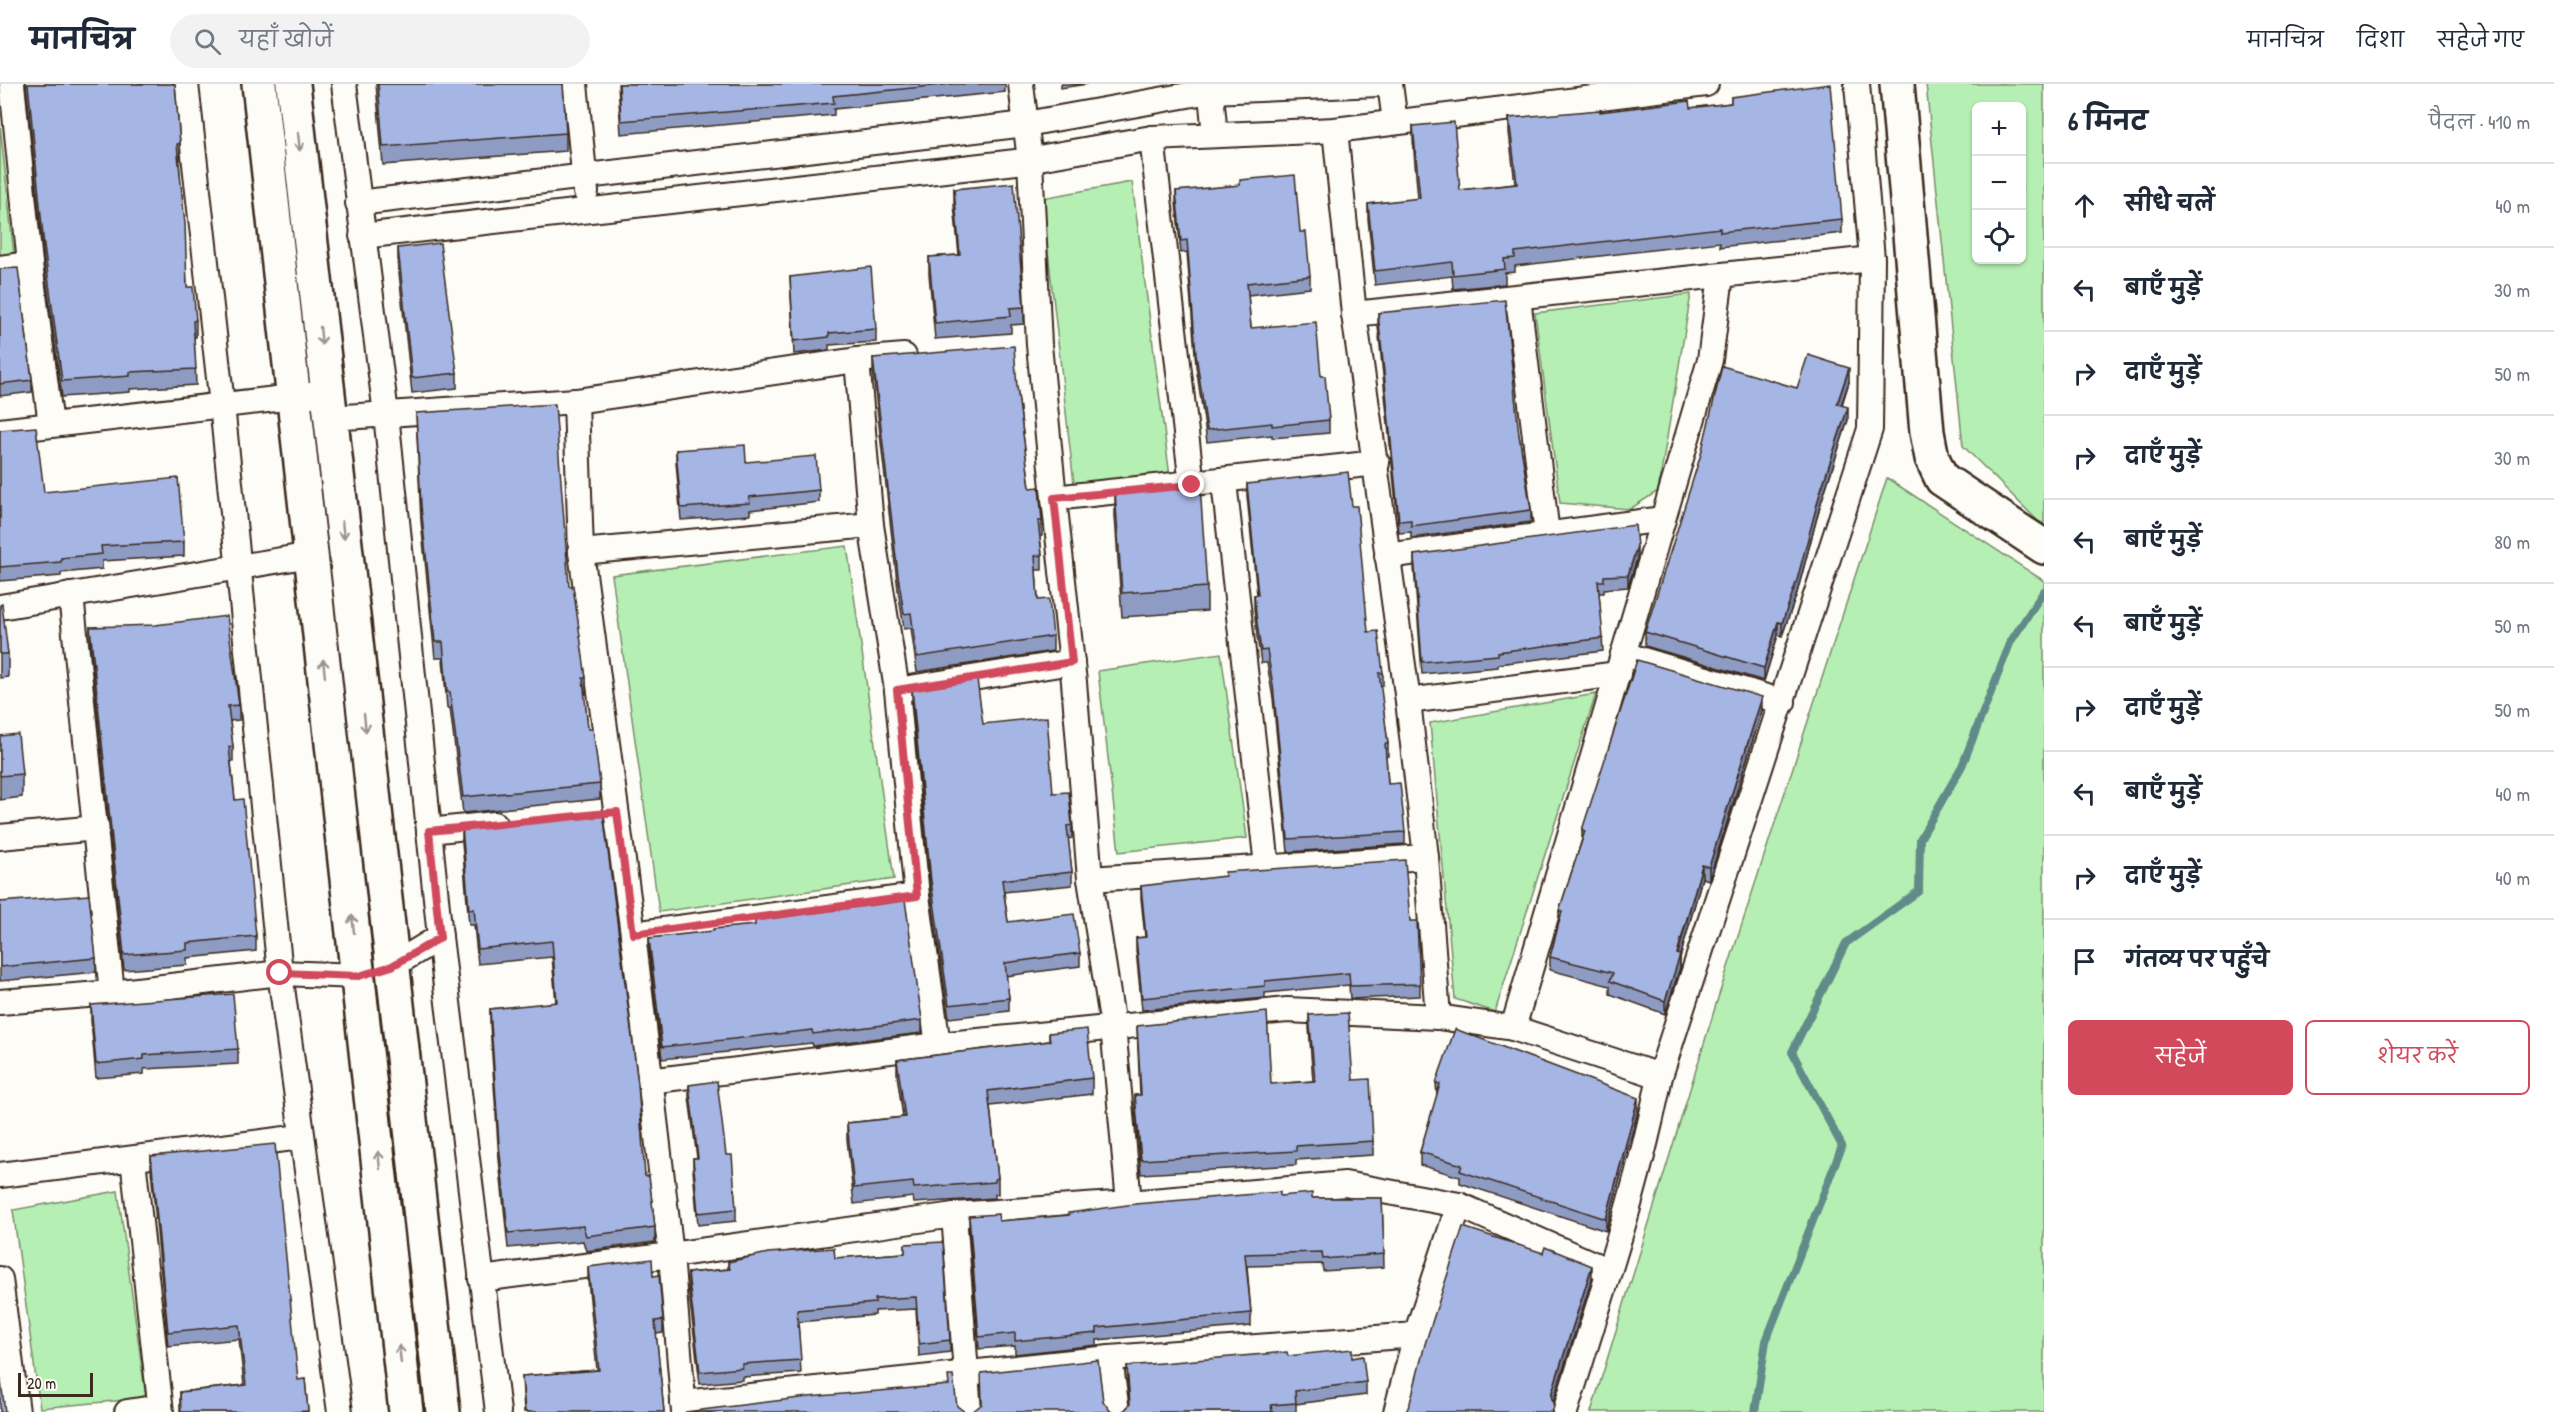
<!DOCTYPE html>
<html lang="hi">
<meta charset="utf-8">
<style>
body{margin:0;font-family:"Patrick Hand","Playpen Sans Deva",sans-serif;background:#f2f2f3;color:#1f2937}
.controls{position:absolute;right:18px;top:18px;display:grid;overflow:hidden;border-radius:9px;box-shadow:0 2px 4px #0004}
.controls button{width:54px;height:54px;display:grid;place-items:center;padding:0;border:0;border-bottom:2px solid #e0e1e3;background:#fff;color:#1f2937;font:30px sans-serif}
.scale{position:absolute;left:18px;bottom:15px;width:75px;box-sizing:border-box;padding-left:6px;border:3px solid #3b2a1e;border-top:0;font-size:16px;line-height:21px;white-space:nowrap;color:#3b2a1e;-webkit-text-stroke:4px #fdfcf7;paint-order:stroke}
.stop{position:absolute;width:18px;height:18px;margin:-14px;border:4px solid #d1495b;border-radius:50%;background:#fff}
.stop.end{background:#d1495b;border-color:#fff;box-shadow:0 2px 6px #0008}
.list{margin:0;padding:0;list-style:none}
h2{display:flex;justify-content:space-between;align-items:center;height:78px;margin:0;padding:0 24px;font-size:26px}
h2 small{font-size:20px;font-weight:400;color:#747a83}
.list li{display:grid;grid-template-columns:39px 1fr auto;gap:18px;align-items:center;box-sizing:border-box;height:84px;padding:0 24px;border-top:2px solid #e0e1e3}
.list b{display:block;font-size:22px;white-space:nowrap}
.list em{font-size:20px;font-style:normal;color:#747a83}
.actions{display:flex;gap:12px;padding:18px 24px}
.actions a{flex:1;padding:14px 0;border:2px solid #d1495b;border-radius:9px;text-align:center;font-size:21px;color:#d1495b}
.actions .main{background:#d1495b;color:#fff}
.icon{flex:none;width:33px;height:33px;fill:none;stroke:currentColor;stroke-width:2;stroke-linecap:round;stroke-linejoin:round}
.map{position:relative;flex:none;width:2044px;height:1328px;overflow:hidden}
header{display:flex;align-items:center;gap:36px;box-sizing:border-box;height:84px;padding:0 30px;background:#fff;border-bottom:2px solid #e0e1e3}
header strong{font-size:28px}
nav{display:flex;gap:33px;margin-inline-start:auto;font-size:21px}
.search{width:420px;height:54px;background:#f2f2f3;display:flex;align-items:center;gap:15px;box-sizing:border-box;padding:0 21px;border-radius:33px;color:#747a83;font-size:22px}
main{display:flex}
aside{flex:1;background:#fff}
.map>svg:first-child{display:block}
.green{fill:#b6efb3;stroke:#788c68;stroke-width:1.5;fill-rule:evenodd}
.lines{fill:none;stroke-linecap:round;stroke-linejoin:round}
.stream{stroke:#618b89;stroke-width:8}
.street-casing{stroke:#3b2a1e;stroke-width:28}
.secondary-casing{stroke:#3b2a1e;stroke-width:38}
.street{stroke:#fdfcf7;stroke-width:24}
.secondary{stroke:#fdfcf7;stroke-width:33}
.wall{fill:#8e9cc4;stroke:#3b2a1e;stroke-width:1.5}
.shaded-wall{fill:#747fa0;stroke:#3b2a1e;stroke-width:1.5}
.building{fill:#a5b5e4;stroke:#3b2a1e;stroke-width:1.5}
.oneway{stroke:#9c938a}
.route{stroke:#d1495b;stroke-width:8}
</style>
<header>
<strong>मानचित्र</strong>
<div class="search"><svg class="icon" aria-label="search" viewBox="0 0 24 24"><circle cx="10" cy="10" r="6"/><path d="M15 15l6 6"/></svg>यहाँ खोजें</div>
<nav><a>मानचित्र</a><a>दिशा</a><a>सहेजे गए</a></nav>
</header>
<main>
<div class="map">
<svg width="2044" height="1328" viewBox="0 0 2044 1328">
<rect width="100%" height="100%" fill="#fdfcf7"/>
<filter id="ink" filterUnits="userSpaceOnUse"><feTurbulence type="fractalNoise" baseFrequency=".0167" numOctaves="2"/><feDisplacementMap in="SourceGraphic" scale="12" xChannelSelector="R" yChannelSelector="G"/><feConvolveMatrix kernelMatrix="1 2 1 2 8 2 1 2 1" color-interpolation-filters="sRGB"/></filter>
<g filter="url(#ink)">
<!-- green -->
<g class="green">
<path d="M1926 0H2044V440L2038 437 1963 362ZM1976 22H2022V176H1976Z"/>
<path d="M0 40 14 171 0 172Z"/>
<path d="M1132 98 1170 393 1075 409 1042 114Z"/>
<path d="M1691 210 1658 407 1630 425 1560 419 1535 229Z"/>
<path d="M1887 394 2044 497V1328H1591L1718 914Z"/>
<path d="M847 462 894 795 659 828 612 491Z"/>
<path d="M1221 569 1247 754 1119 768 1098 587Z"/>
<path d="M1596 610 1495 928 1455 915 1430 639Z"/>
<path d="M118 1107 146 1314 40 1324 13 1126Z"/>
</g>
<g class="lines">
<!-- stream -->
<path class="stream" d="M1755 1328 1766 1257 1842 1062 1792 968 1846 859 1919 807 1920 755 1962 682 2011 557 2044 507"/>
<defs>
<g id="street">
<path d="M12 0 30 180 51 341"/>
<path d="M186 0 222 321 280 889 340 1328"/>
<path d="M344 0 386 330 440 853 498 1328"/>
<path d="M575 0 586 108"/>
<path d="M1021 0 1030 77 1039 261 1054 414 1074 598 1090 795 1113 942 1129 1119"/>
<path d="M1210 0 1215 51"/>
<path d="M1390 0 1395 38"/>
<path d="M1335 46 1354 230 1408 617 1426 773 1438 933"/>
<path d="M1152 54 1192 401"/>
<path d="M358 119 1026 40 1210 7 1379 0"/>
<path d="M362 152 1016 78 1152 54 1335 46 1706 0"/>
<path d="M0 184 30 180"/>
<path d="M1518 214 1547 450"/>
<path d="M1354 230 1872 175"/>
<path d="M857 276 871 441 897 606 917 812 938 961"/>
<path d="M576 317 581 468 633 850 671 1171 684 1328"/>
<path d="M331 334 576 317 857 276 904 272"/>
<path d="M0 347 310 311"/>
<path d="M1224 398 1267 782"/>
<path d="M1054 414 1377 379"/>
<path d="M581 468 871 441"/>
<path d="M1387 472 1663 435"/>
<path d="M71 511 112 909"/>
<path d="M0 523 311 471"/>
<path d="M1623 570 1783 618"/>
<path d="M897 606 1072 578"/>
<path d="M1408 617 1618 590"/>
<path d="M429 747 495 740"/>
<path d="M0 753 97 744"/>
<path d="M1090 795 1426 773"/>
<path d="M633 850 917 812"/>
<path d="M392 882 440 853"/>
<path d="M0 918 112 909 280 889 359 892"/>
<path d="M1513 944 1710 276 1721 192"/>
<path d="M649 997 938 961 1287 926 1438 933 1513 944 1660 992"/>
<path d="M133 1075 161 1328"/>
<path d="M0 1091 301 1053"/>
<path d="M954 1131 969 1328"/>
<path d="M0 1195 17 1328"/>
<path d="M481 1195 671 1171 954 1131 1129 1119 1345 1100 1459 1121 1609 1187"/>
<path d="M1110 1274 1117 1328"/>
<path d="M683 1319 1110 1274 1416 1251"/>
<path d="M127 1328 160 1323"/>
<path d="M1396 1328 1416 1251 1459 1121"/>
<path d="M1565 1328C1599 1218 1638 1106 1660 992L1870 345 1872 175 1857 0"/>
</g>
<g id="secondary">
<path d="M259 0 406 1328"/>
<path d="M293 0 443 1328"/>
<path d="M1897 0 1927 348 1932 374 1942 395 2044 463"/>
</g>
</defs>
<!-- street casing -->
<use href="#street" class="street-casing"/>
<!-- secondary casing -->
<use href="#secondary" class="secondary-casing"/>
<!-- street -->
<use href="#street" class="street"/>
<!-- secondary -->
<use href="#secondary" class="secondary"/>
</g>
<!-- wall -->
<g class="wall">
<path d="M26 0H175L180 60V76H179L187 203 196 236V253H194L196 301 130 305V308L62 313 44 178Z"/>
<path d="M376 0H563L566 49V67L383 81Z"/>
<path d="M618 0H1005V8L834 25V31L621 50Z"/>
<path d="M1061 0H1088L1061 4Z"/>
<path d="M1731 13 1842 135V149L1720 163V158L1515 182V188L1505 189V200L1453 205 1452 192 1375 201 1368 135V120L1418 115 1413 56V42L1460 106 1515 100 1509 48V34L1600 28 1690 24 1731 19Z"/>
<path d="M954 105 1024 223V240L1011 241V249L935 255 929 190V173L959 171 954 121Z"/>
<path d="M1176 107 1300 148 1310 192V204L1248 211 1251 244 1321 292 1329 336V349L1272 354V351L1207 358 1196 282 1187 168 1181 169 1176 119Z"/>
<path d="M398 164 457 289V304L412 309 398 180Z"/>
<path d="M0 185 32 296V308L0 312Z"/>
<path d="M790 193 876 245V258L829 261V266L794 270Z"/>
<path d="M1378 229 1519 351 1531 426V438L1411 454V448L1399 449 1378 242Z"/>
<path d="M873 274 1017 303 1030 404 1042 437V452H1040L1042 471V486H1036L1038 516 1053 552V567L917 588 911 544 904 545 898 506 873 289Z"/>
<path d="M1849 298 1842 321 1848 336 1820 422 1797 509 1782 552 1778 551 1764 597 1645 562V548L1797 304Z"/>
<path d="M416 329 569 502 586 594V610H584L588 645 600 700V715L463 729 450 624H447L443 574H435L421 437Z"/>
<path d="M0 346 44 408 184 458V472L102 477V485L61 489V492L0 497Z"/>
<path d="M676 366 746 378 819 406V418L750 426V431L681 436 676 378Z"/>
<path d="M1247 400 1368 548 1383 589V601L1380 602 1388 660V672H1386L1388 700 1405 748V760L1288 768 1273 614 1267 579H1261L1257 552 1254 524V511H1257L1247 412Z"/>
<path d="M1115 408 1207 503V527L1122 533 1115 432Z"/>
<path d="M1414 471 1637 475 1628 503 1604 505V509H1599L1603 567 1498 580V583L1422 590 1414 483Z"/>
<path d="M0 521 8 570V593L0 594Z"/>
<path d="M90 543 239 621V636L230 637 233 663V677L231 678 235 716 256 852V867L187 874V881L124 886 90 558Z"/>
<path d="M912 605 983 640 1053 709 1072 741V754L1068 755 1072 788V801L1004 808 1008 838 1080 869V882L1006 892 1009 914V927L949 934 931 810 912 618Z"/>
<path d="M1762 627 1709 796 1702 794 1680 874V884L1665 930 1610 910V902L1550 886V873L1559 838V827L1582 756V746Z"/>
<path d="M0 652 22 690V713L0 716Z"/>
<path d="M603 728 645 1092 655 1143V1158L586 1167 583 1157 508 1164 499 1075 490 941V925L556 919 552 873 478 880 474 841H469L462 758V743Z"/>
<path d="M1141 802 1410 837 1420 900V912L1350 915 1349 901 1265 909V914L1142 926 1136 866V854L1145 853 1141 814Z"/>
<path d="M0 818 96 874V888L0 897Z"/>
<path d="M649 854 922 936V949L813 962 812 959 662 975 649 866Z"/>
<path d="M91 921 238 965V980L144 985V990L96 994 91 936Z"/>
<path d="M1309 931 1353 996 1373 1057V1071L1296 1076V1081L1141 1090 1135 1025V1011H1140L1137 942 1271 1000 1313 997 1309 944Z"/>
<path d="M1049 949 1092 994V1010L990 1022 998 1094V1110H995V1114L914 1119 913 1113 854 1120 847 1055V1039L903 1033 897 991V976L1049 957Z"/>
<path d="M1436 999 1638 1027 1606 1147 1460 1099V1093L1420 1081V1068L1437 1012Z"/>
<path d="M689 1001 736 1125V1137L698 1141 693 1086V1074H697L689 1013Z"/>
<path d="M151 1072 298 1296 305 1295 308 1328H180V1308L244 1301 239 1255 168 1262 151 1086Z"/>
<path d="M1280 1112 1312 1114H1382L1384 1183 1323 1187 1322 1180 1247 1182 1251 1229V1242L1097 1256V1261L1015 1270V1262L979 1265 969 1144V1132L999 1137Z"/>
<path d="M905 1160 950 1256V1268L919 1272 916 1225 875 1227V1231L798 1238 801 1289 742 1293V1296L700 1300 688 1201V1189L728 1185V1178L835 1174 905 1169Z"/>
<path d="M588 1183 653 1192 663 1236V1249L656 1250 664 1328H524L522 1292 597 1286 588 1196Z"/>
<path d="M1288 1272 1352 1274 1366 1298V1311L1296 1320V1328H1121L1125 1326 1129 1321 1127 1282Z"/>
</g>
<!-- shaded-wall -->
<g class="shaded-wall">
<path d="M1849 284V298L1837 333V320Z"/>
<path d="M1848 323V336L1820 422 1797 509 1782 552V539L1820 409Z"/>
<path d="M1637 462V475L1628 503V491Z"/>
<path d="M1778 538V551L1764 597V584Z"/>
<path d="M1762 613V627L1709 796V783Z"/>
<path d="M1702 781V794L1680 874V884L1665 930V917Z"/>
<path d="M1638 1014V1027L1606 1147V1135Z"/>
<path d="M1592 1182V1195L1551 1324V1311Z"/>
</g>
<!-- building -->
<g class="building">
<path d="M28 0H175L180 60H177L185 140 187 203H193L196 236 193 237 196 285 130 288V292L62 297 44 162Z"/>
<path d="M378 0H563L566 49 383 63Z"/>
<path d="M619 0H952L833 12 834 19 621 37Z"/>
<path d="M1830 0 1842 135 1720 148V144L1515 168V174L1504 175 1505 185 1453 191 1452 178 1375 187 1368 120 1420 114 1413 42 1454 38 1460 106 1517 100 1509 34 1600 26V28L1689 17 1690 24 1731 19V13Z"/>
<path d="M1295 91 1300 148H1306L1310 192 1247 199 1251 244 1316 238 1321 292H1325L1329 336 1272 342V339L1207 346 1196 270 1187 156 1181 157 1176 107 1240 101V96Z"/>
<path d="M1014 99 1024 223 1010 224 1011 232 935 239 929 173 960 171 954 105Z"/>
<path d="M440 159 457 289 412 294 398 164Z"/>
<path d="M871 183 876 245 829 249V253L794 257 790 193Z"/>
<path d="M18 184 32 296 0 300V185Z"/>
<path d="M1505 216 1519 351 1531 426 1411 442V436L1399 437 1378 229Z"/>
<path d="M1014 262 1017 303 1030 404 1039 403 1042 437H1038L1042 471 1035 472 1038 516 1049 515 1053 552 917 573 911 529 904 530 898 491 873 274Z"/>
<path d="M1808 271 1849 284 1837 320 1848 323 1820 409 1797 496 1782 539 1778 538 1764 584 1645 548 1701 370 1722 282 1797 304Z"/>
<path d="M555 320 569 502H573L586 594H583L588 645H593L600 700 463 713 450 608H447L443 558H435L421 422 416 329Z"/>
<path d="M36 343 44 408 178 394 184 458 101 462 102 470 61 474V478L0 483V346Z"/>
<path d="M745 361 746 378 816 372 819 406 749 413 750 419 681 424 676 366Z"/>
<path d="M1348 388 1352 422H1357L1368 548 1378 547 1383 589H1379L1388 660H1385L1388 700 1400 699 1405 748 1288 755 1273 601 1267 566 1261 567 1257 539 1254 511H1258L1247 400Z"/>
<path d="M1200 402 1207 503 1122 509 1115 408Z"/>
<path d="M1635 441 1637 462 1628 491 1604 492V497H1598L1603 554 1498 568V571L1422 578 1414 471Z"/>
<path d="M2 520 8 570H0V521Z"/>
<path d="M227 532 239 621 228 622 233 663H229L235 716 243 715 256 852 187 859V866L124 871 90 543 155 541Z"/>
<path d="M1637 576 1762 613 1709 783 1702 781 1677 870 1680 871 1665 917 1610 897 1613 889 1550 873 1562 827H1559L1585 747 1582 746Z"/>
<path d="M977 595 983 640 1047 633 1053 709 1069 708 1072 741 1067 742 1072 788 1002 796 1008 838 1074 830 1080 869 1005 879 1009 914 949 921 931 797 912 605Z"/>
<path d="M18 650 22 690 0 692V652Z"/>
<path d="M603 728 638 1000 645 1092H649L655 1143 586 1152 583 1142 508 1149 499 1060 490 925 557 918 552 857 478 865 474 825 469 826 462 743Z"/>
<path d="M1405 776 1410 837H1417L1420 900 1350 902 1349 889 1265 897V902L1142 914 1136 854 1146 853 1141 802 1225 792V788Z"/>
<path d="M89 811 96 874 0 883V818Z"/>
<path d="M905 816 922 936 813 950 812 946 662 963 649 854 713 847V845L755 841V836Z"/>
<path d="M233 910 238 965 144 971V975L96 980 91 921Z"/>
<path d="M1267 928 1271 1000 1315 997 1309 931 1348 929 1353 996 1370 995 1373 1057 1296 1062V1067L1141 1076 1135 1011H1141L1137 942Z"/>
<path d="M1087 945 1092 994 988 1007 998 1094 995 1095V1098L914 1104 913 1098 854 1104 847 1039 905 1033 897 976 1050 957 1049 949Z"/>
<path d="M1455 945 1638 1014 1606 1135 1460 1087 1462 1081 1420 1068 1440 1000 1436 999Z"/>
<path d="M717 997 726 1071H732L736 1125 698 1129 693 1074H698L689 1001Z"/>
<path d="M275 1060 298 1296 305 1295 308 1327 294 1328H181L180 1308 246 1301 239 1241 168 1248 151 1072Z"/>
<path d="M1280 1108V1112L1312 1109V1114H1382L1384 1170 1323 1175 1322 1168 1245 1170 1251 1229 1097 1244V1249L1015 1257V1249L979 1253 969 1132 998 1130 999 1137 1069 1131 1068 1129 1135 1120Z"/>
<path d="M1463 1143 1543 1169 1545 1163 1592 1182 1551 1311 1554 1323 1552 1328H1406L1410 1319 1425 1260Z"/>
<path d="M943 1158 950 1256 919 1260 916 1213 875 1215V1219L797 1226 801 1276 742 1280V1284L700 1288 688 1189 730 1185 728 1178 768 1169 834 1164 835 1174 905 1169V1160Z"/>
<path d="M652 1175 653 1192 659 1191 663 1236 655 1237 664 1328H525L522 1292 599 1286 588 1183Z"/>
<path d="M1352 1265V1274L1363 1272 1366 1298 1295 1307 1296 1319 1271 1321 1272 1328H1121L1125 1326 1130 1320 1127 1282 1287 1268 1288 1272Z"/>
<path d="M1098 1276 1103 1317 1111 1328H1113H972L982 1320 981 1289Z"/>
<path d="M0 1290 5 1328H0Z"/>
<path d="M948 1292H953L957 1322 965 1328H685L808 1313 949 1301Z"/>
</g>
<!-- one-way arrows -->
<defs><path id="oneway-shaft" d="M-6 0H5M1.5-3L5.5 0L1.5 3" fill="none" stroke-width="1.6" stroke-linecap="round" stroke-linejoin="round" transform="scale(1.5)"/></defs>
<g class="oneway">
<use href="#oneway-shaft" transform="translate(299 58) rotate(84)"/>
<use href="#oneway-shaft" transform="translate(321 252) rotate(84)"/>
<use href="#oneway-shaft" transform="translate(343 446) rotate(84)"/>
<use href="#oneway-shaft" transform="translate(324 584) rotate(-96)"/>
<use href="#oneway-shaft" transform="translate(365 639) rotate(84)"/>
<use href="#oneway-shaft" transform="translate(353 840) rotate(-97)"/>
<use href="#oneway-shaft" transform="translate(379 1076) rotate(-96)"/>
<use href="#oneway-shaft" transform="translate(400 1270) rotate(-96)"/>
</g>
</g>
<g class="lines" filter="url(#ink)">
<!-- route -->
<path class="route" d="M280 889 359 892 392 882 440 854 429 747 617 728 633 850 917 812 897 606 1072 578 1054 414 1192 401"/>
</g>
</svg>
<div class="controls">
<button>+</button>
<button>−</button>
<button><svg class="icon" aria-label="locate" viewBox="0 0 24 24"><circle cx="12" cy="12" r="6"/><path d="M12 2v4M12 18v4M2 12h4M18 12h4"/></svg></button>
</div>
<div class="scale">20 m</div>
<div class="stop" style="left:280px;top:889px"></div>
<div class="stop end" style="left:1192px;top:401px"></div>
</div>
<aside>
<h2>6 मिनट<small>पैदल · 410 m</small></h2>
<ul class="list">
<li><svg class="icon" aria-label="ahead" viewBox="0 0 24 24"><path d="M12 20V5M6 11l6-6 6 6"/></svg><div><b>सीधे चलें</b></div><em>40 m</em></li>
<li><svg class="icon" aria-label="left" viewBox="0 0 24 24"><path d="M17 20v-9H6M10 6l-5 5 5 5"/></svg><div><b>बाएँ मुड़ें</b></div><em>30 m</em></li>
<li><svg class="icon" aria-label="right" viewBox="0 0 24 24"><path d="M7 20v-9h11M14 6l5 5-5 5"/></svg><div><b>दाएँ मुड़ें</b></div><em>50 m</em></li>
<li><svg class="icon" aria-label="right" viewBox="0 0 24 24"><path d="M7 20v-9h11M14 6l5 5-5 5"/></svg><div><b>दाएँ मुड़ें</b></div><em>30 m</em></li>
<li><svg class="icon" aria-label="left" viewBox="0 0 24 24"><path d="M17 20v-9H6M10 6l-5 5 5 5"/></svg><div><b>बाएँ मुड़ें</b></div><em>80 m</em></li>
<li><svg class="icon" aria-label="left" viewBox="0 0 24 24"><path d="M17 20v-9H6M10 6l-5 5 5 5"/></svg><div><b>बाएँ मुड़ें</b></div><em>50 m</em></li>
<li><svg class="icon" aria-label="right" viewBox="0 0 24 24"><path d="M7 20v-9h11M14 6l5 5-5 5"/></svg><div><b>दाएँ मुड़ें</b></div><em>50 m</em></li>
<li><svg class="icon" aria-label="left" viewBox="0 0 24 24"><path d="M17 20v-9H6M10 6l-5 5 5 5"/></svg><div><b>बाएँ मुड़ें</b></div><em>40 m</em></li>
<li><svg class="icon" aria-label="right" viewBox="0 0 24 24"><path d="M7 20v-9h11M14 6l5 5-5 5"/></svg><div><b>दाएँ मुड़ें</b></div><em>40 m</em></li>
<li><svg class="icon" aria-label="arrive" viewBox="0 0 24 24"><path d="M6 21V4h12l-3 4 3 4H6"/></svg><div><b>गंतव्य पर पहुँचे</b></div></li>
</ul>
<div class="actions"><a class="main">सहेजें</a><a>शेयर करें</a></div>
</aside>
</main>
